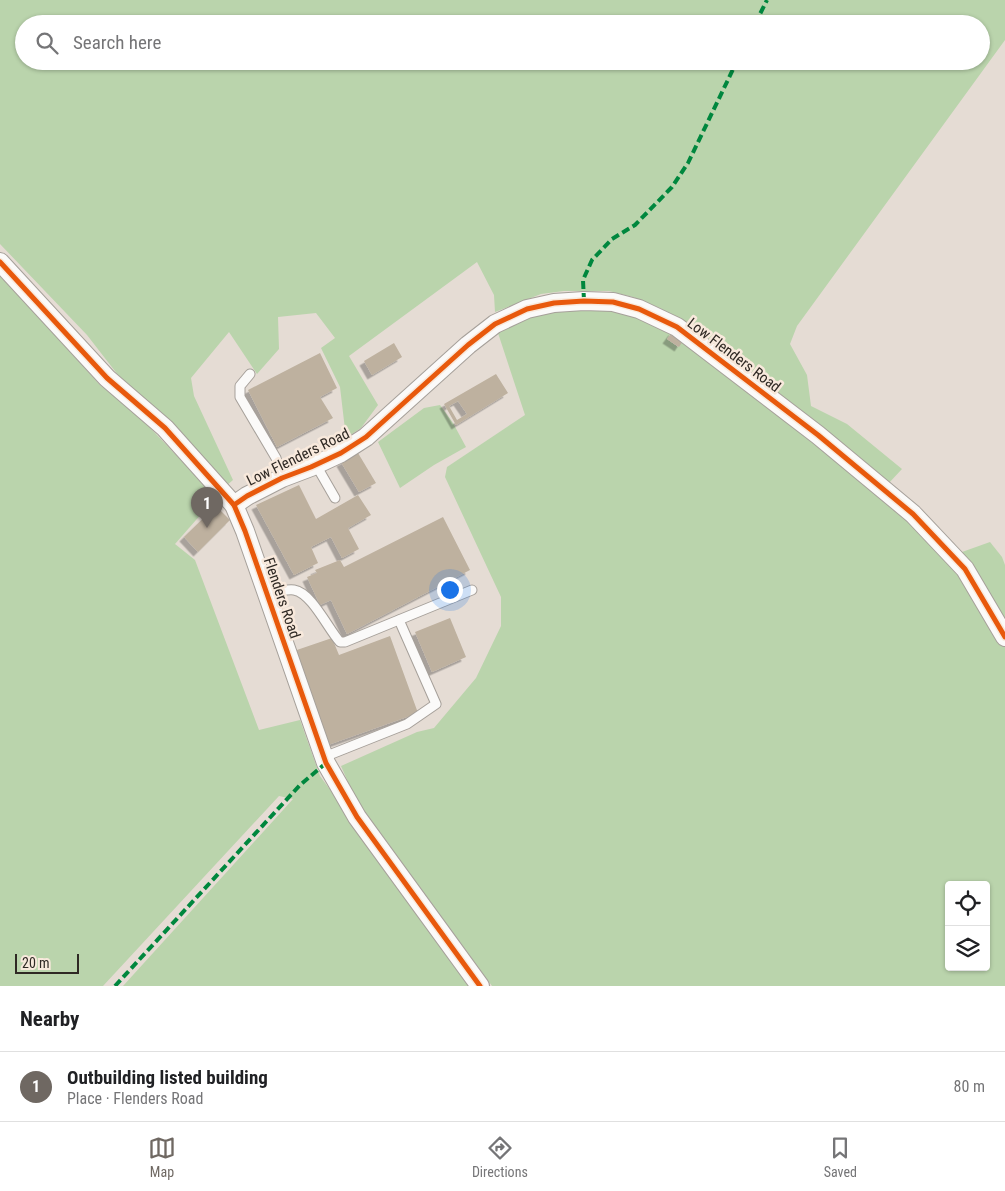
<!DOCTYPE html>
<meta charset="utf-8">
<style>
body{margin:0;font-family:"Roboto Condensed",sans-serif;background:#f6f6f6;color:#202124}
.controls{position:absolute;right:15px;bottom:15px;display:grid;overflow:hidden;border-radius:5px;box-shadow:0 1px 4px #0004}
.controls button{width:45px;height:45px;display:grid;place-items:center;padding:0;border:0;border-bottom:1px solid #e0e0e0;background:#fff;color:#202124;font:25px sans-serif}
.scale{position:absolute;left:15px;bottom:12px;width:64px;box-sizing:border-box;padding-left:5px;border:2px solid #2f2924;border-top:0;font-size:14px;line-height:18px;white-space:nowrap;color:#2f2924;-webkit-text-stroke:4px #f8e9dc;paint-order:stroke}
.you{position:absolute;left:449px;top:589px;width:18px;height:18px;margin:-12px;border:4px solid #fff;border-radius:50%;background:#1a73e8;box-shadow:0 0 0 8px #1a73e833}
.badge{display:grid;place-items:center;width:32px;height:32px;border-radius:50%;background:#6f6862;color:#fff;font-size:16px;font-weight:700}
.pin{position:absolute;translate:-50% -41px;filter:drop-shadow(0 1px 2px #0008)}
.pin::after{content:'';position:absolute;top:26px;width:18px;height:15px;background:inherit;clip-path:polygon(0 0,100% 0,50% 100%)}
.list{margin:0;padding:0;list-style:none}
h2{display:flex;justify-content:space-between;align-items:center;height:65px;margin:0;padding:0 20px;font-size:21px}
h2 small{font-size:16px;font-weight:400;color:#757577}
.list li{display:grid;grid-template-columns:32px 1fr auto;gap:15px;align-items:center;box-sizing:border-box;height:70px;padding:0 20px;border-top:1px solid #e0e0e0}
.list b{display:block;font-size:19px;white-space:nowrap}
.list p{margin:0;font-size:16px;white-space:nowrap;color:#757577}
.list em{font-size:16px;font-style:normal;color:#757577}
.icon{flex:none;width:28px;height:28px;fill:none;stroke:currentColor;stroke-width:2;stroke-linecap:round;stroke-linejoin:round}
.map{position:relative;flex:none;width:1005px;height:986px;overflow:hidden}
.search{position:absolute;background:#fff;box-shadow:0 1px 4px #0004;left:15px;right:15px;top:15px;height:55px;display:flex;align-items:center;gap:12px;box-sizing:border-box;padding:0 18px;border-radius:28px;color:#757577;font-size:19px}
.sheet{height:135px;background:#fff}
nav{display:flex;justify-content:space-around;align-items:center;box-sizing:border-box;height:70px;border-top:1px solid #e0e0e0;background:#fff;font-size:14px;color:#757577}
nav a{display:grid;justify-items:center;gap:2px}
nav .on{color:#6f6862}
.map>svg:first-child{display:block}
.green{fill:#bad4ac;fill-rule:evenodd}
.building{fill:#beb19f;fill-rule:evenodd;filter:url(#shadow)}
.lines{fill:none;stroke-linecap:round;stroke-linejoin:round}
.lane-casing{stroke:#a6a09a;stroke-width:11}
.street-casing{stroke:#a6a09a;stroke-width:20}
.lane{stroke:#fbfaf9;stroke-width:9}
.street{stroke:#fbfaf9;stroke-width:18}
.quiet{stroke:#00873e;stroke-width:4;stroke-dasharray:8 4;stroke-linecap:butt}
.cycleway-casing{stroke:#f8e9dc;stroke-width:8}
.cycleway{stroke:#e8590c;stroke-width:5}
.labels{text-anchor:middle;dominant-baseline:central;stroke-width:5;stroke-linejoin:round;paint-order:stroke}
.street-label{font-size:15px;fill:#2f2924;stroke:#f8e9dc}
</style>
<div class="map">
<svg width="1005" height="986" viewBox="0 0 1005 986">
<defs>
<filter id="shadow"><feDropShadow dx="-4.5" dy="4.5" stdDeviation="0" flood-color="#0004"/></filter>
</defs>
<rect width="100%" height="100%" fill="#e5dcd4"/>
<!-- green -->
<g class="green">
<path d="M0 0H1005V40L797 326 790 344 807 375 811 406 847 424 902 469 888 484 688 326 660 308 633 297 609 291H564L541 294 495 312 494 295 477 262 349 356 378 405 361 428 346 438 340 387 321 348 335 338 316 313 278 317 279 349 257 374 229 332 191 378 194 396 233 480 226 486 171 424 118 375 87 335 0 244ZM24 24H981V61H24Z"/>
<path d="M0 274 100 385 138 415 197 477 217 496 175 544 195 560 259 730 300 720 320 776 376 852 471 986H123L293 799 279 796 103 986H0Z"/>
<path d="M614 307 673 331 667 339 678 347 685 338 872 489 942 550 961 573 1005 646V986H492L355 798 341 766 417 732 434 728 476 678 501 626V597L445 477 447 467 525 415 497 330 530 315 563 308ZM949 885H986V967H949Z"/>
<path d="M440 405 453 423 466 447 434 465 400 488 378 442 424 408Z"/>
<path d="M990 542 1002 557 1005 565V623L962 552Z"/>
</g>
<!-- building -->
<g class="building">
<path d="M673 331 685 338 679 347 667 339Z"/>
<path d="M394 343 402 357 372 375 364 361Z"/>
<path d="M320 353 337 388 320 397 333 418 277 447 248 390Z"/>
<path d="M496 374 508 393 456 425 444 404ZM458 401 467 414 457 420 449 406Z"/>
<path d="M358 453 376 483 359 492 341 462Z"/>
<path d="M299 485 316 519 358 495 371 515 348 528 359 549 342 558 331 537 311 547 318 563 294 575 256 505Z"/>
<path d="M216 506 230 520 198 552 184 537Z"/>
<path d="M443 517 470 570 347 634 331 600 320 605 307 577 317 573 315 570 340 560 344 567Z"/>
<path d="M450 618 466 657 432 672 415 632Z"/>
<path d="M390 636 418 713 325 746 291 652 332 638 339 655Z"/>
</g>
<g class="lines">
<defs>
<g id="lane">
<path d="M250 374 240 386V397L276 458 282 478"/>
<path d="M316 465 335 498"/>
<path d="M267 594C275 592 286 589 294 590 312 593 328 629 340 642H345L472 590"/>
<path d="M324 757 407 724 436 704 399 620"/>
</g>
<g id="street">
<path d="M0 262 107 378 165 428 234 505 245 531 326 763 357 817 480 986"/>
<path d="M234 505 247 496 282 478 311 467 341 453 366 437 468 345 495 324 527 309 554 303 584 301 613 302 639 309 677 327 818 435 913 514 965 569 1005 637"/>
</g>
</defs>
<!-- lane casing -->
<use href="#lane" class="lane-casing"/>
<!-- street casing -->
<use href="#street" class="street-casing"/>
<!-- lane -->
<use href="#lane" class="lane"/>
<!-- street -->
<use href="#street" class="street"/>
<!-- quiet -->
<g class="quiet">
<path d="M755 24 767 0"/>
<path d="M584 301 583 280 592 260 612 239 635 225 672 187 688 163 737 61"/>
<path d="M115 986 300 785 326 763"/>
</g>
<defs>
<g id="cycleway">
<path d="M0 262 107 378 165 428 234 505 245 531 326 763 357 817 480 986"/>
<path d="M234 505 247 496 282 478 311 467 341 453 366 437 468 345 495 324 527 309 554 303 584 301 613 302 639 309 677 327 818 435 913 514 965 569 1005 637"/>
</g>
</defs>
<!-- cycleway casing -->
<use href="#cycleway" class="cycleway-casing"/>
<!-- cycleway -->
<use href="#cycleway" class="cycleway"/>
</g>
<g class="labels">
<!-- street labels -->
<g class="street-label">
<text transform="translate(734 355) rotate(37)">Low Flenders Road</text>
<text transform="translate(298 457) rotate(-26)">Low Flenders Road</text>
<text transform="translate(282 598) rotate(71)">Flenders Road</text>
</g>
</g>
</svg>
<div class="controls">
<button><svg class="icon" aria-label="locate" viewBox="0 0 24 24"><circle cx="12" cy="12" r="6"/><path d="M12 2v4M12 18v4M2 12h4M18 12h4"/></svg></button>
<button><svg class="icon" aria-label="layers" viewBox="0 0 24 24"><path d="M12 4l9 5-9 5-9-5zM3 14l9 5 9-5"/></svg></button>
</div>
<div class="scale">20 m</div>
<div class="you"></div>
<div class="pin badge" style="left:207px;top:528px">1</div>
<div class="search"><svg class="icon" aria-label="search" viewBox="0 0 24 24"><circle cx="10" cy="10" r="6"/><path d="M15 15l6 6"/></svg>Search here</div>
</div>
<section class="sheet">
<h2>Nearby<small></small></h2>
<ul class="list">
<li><span class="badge">1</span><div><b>Outbuilding listed building</b><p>Place · Flenders Road</p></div><em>80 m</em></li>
</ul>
</section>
<nav>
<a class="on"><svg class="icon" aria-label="map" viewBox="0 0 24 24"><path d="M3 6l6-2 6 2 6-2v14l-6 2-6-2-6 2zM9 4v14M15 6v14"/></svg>Map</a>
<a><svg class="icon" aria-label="directions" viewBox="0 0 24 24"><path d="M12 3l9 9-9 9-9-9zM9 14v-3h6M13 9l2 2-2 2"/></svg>Directions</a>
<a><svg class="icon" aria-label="saved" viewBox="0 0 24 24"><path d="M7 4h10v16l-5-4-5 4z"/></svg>Saved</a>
</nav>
